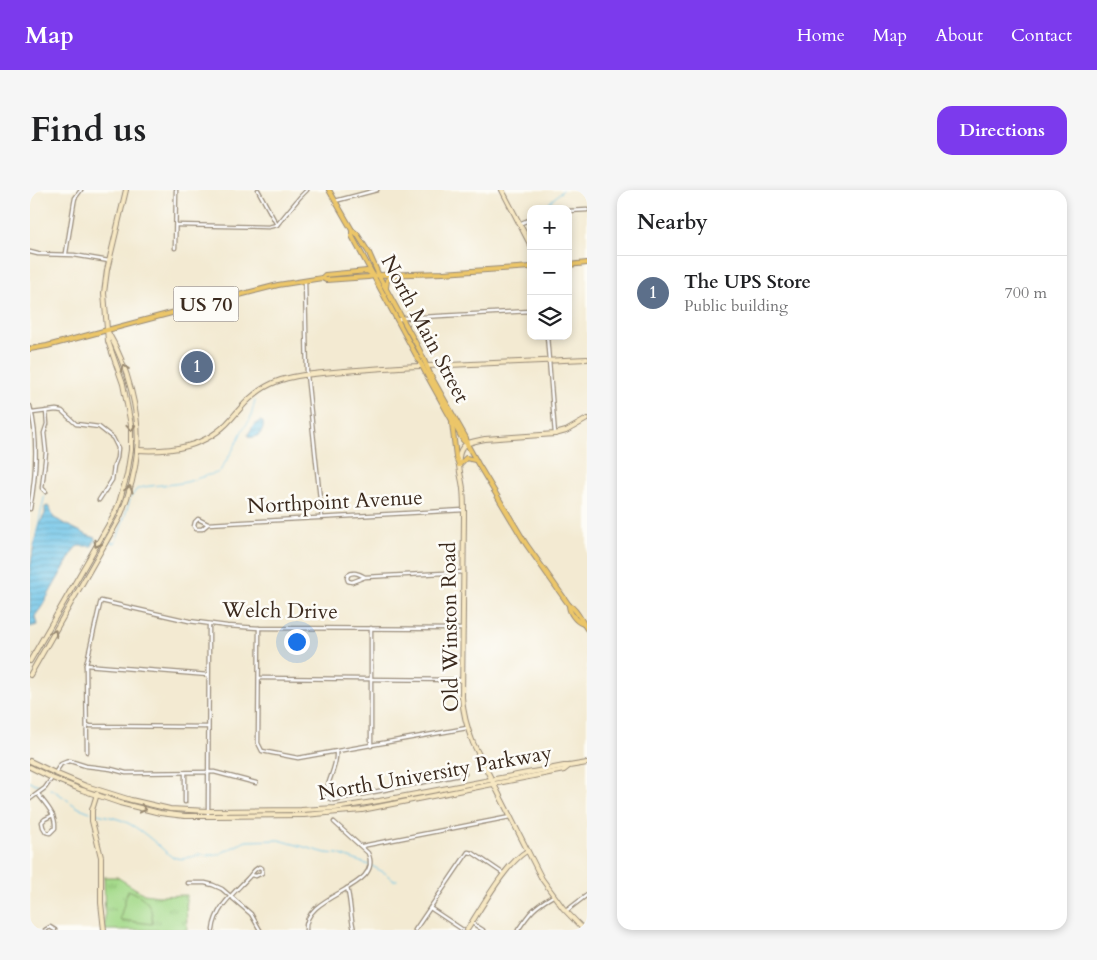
<!DOCTYPE html>
<meta charset="utf-8">
<style>
body{margin:0;font-family:Cardo,serif;background:#f6f6f6;color:#202124}
.controls{position:absolute;right:15px;top:15px;display:grid;overflow:hidden;border-radius:10px;box-shadow:0 2px 8px #0003}
.controls button{width:45px;height:45px;display:grid;place-items:center;padding:0;border:0;border-bottom:1px solid #e0e0e0;background:#fff;color:#202124;font:25px sans-serif}
.you{position:absolute;left:266px;top:451px;width:18px;height:18px;margin:-12px;border:4px solid #fff;border-radius:50%;background:#1a73e8;box-shadow:0 0 0 8px #1a73e833}
.badge{display:grid;place-items:center;width:32px;height:32px;border-radius:50%;background:#7c3aed;color:#fff;font-size:16px;font-weight:700}
.pin{position:absolute;translate:-50% -50%;border:2px solid #fff;box-shadow:0 1px 5px #0006}
.list{margin:0;padding:0;list-style:none}
h2{display:flex;justify-content:space-between;align-items:center;height:65px;margin:0;padding:0 20px;font-size:21px}
h2 small{font-size:16px;font-weight:400;color:#757577}
.list li{display:grid;grid-template-columns:32px 1fr auto;gap:15px;align-items:center;box-sizing:border-box;height:75px;padding:0 20px;border-top:1px solid #e0e0e0}
.list b{display:block;font-size:19px;white-space:nowrap}
.list p{margin:0;font-size:16px;white-space:nowrap;color:#757577}
.list em{font-size:16px;font-style:normal;color:#757577}
.icon{flex:none;width:28px;height:28px;fill:none;stroke:currentColor;stroke-width:2;stroke-linecap:round;stroke-linejoin:round}
.map{position:relative;flex:none;width:557px;height:740px;overflow:hidden;border-radius:15px}
header{display:flex;align-items:center;gap:30px;box-sizing:border-box;height:70px;padding:0 25px;background:#7c3aed;color:#fff}
header strong{font-size:24px}
nav{display:flex;gap:28px;margin-inline-start:auto;font-size:18px}
.intro{display:flex;align-items:center;justify-content:space-between;box-sizing:border-box;height:120px;padding:0 30px}
h1{margin:0;font-size:35px}
.button{padding:12px 22px;border-radius:15px;background:#7c3aed;color:#fff;font-size:18px;font-weight:700}
main{display:flex;gap:30px;padding:0 30px}
aside{flex:1;background:#fff;border-radius:15px;box-shadow:0 2px 8px #0003}
.map>svg:first-child{display:block}
.grass{fill:url(#grass-tufts);stroke:#708254}
.garden{fill:#a5da8b;stroke:#708254}
.water{fill:url(#water-rules);stroke:#527682}
.lines{fill:none;stroke-linecap:round;stroke-linejoin:round}
.stream{stroke:#6ac2e7;stroke-width:1}
.street-casing{stroke:#978a78;stroke-width:5}
.secondary-casing{stroke:#978a78;stroke-width:6}
.primary-casing{stroke:#978a78;stroke-width:6}
.street{stroke:#fff;stroke-width:2.5}
.secondary{stroke:#f7e8c3;stroke-width:4}
.primary{stroke:#ecc669;stroke-width:4}
.oneway{stroke:#998970}
.labels{text-anchor:middle;dominant-baseline:central;stroke-width:5;stroke-linejoin:round;paint-order:stroke}
.shield{fill:#fdfcf7;stroke:#75695f;stroke-width:1}
.shield-label{font-size:20px;font-weight:bold;fill:#3b2a1e}
.street-label{font-size:21px;fill:#3b2a1e;stroke:#fdfcf7}
</style>
<header>
<strong>Map</strong>
<nav><a>Home</a><a>Map</a><a>About</a><a>Contact</a></nav>
</header>
<div class="intro"><h1>Find us</h1><a class="button">Directions</a></div>
<main>
<div class="map">
<svg width="557" height="740" viewBox="0 0 557 740">
<defs>
<pattern id="grass-tufts" width="24" height="20" patternUnits="userSpaceOnUse" patternTransform="scale(1.25)"><rect width="24" height="20" fill="#a5da8b"/><path d="M3 7l-1-3M5 7V3M7 7l1-3M15 17l-1-3M17 17v-4M19 17l1-3" fill="none" stroke="#8fbb78"/></pattern>
<pattern id="water-rules" width="6" height="5" patternUnits="userSpaceOnUse" patternTransform="scale(1.25)"><rect width="6" height="5" fill="#6ac2e7"/><path d="M0 2.5h6" fill="none" stroke="#589ebb"/></pattern>
</defs>
<rect width="100%" height="100%" fill="#fdfcf7"/>
<filter id="ink" filterUnits="userSpaceOnUse"><feTurbulence type="fractalNoise" baseFrequency=".02" numOctaves="2"/><feDisplacementMap in="SourceGraphic" scale="10" xChannelSelector="R" yChannelSelector="G"/><feConvolveMatrix kernelMatrix="1 2 1 2 8 2 1 2 1" color-interpolation-filters="sRGB"/></filter>
<filter id="wash" filterUnits="userSpaceOnUse"><feTurbulence type="fractalNoise" baseFrequency=".0096" numOctaves="4" result="noise"/><feDisplacementMap in="SourceGraphic" scale="20" xChannelSelector="R" yChannelSelector="G"/><feGaussianBlur stdDeviation="1.12" result="paint"/><feColorMatrix in="noise" values="0 0 0 0 0 0 0 0 0 0 0 0 0 0 0 0 0 1.4 0 .05"/><feComposite in="paint" operator="in"/></filter>
<g filter="url(#wash)">
<rect width="100%" height="100%" fill="#f3ead2"/>
<!-- grass -->
<path class="grass" d="M74 687H87L114 704 128 706 156 705 157 740H75Z"/>
<!-- garden -->
<path class="garden" d="M98 700C114 706 124 715 122 734L91 730 90 728Z"/>
<!-- water -->
<g class="water">
<path d="M230 231 233 232C235 241 228 249 219 247L218 245C221 239 224 234 230 231Z"/>
<path d="M18 316 24 328 57 345 66 348 62 356H48L45 358 11 418 5 426 7 435 0 437V381L4 353 9 334 15 324V317Z"/>
</g>
<g class="lines">
<!-- stream -->
<g class="stream">
<path d="M519 13 533 0"/>
<path d="M6 345 15 304"/>
<path d="M64 350 72 354 74 353"/>
<path d="M78 351 84 353 86 352 101 307 107 299C121 294 136 296 151 293 160 292 167 288 175 286 180 284 185 285 190 281L204 258 213 239 220 230 225 211"/>
<path d="M0 592 12 596"/>
<path d="M20 599 25 601 47 617 60 622"/>
<path d="M63 623C72 625 82 627 91 630 110 637 126 654 142 667L152 669 169 665H187L216 651 249 650 296 663 308 664 342 676 355 683 363 690H367"/>
</g>
</g>
</g>
<g filter="url(#ink)">
<g class="lines">
<defs>
<g id="street">
<path d="M228 0 247 35"/>
<path d="M305 11 347 0"/>
<path d="M538 21 557 20"/>
<path d="M489 34 501 29"/>
<path d="M146 35 238 37 247 35 270 7 277 0"/>
<path d="M145 58 146 0"/>
<path d="M0 62 8 64 44 65 79 71"/>
<path d="M36 63 44 13 45 8 51 0"/>
<path d="M275 91 277 185 292 328"/>
<path d="M367 130 373 128 501 121"/>
<path d="M517 146 525 244"/>
<path d="M0 216C9 250 6 285 0 319"/>
<path d="M2 223 26 220 32 221 46 234 69 237 83 248 88 258 87 268 84 276 82 290 69 310"/>
<path d="M16 302 12 298 16 262 14 243 17 234 16 221"/>
<path d="M178 334 168 329 165 332 164 336 166 339H172L178 334 434 320"/>
<path d="M335 387C329 384 324 381 318 385L317 388 318 391 322 392 335 387 434 382"/>
<path d="M229 438 228 553 232 561 268 568 437 538"/>
<path d="M56 475 178 485"/>
<path d="M229 488 432 490"/>
<path d="M58 535 60 536 178 537"/>
<path d="M341 556V438"/>
<path d="M57 562 56 475 70 414 71 411 159 431 197 436 229 438 433 439"/>
<path d="M306 562C308 578 293 596 298 608L303 610 435 584"/>
<path d="M25 583 31 574 36 572 40 571 56 576 81 579 96 583 184 582 226 593"/>
<path d="M8 604C16 615 26 624 25 638L20 643 16 642 13 637 12 632 15 629 23 625"/>
<path d="M0 609 15 598 22 588"/>
<path d="M155 612V583"/>
<path d="M178 626 179 434"/>
<path d="M332 656 480 627"/>
<path d="M158 693H175L183 695 192 699 221 724 230 740"/>
<path d="M317 698C321 711 320 726 324 740"/>
<path d="M400 718 433 740"/>
<path d="M536 721 557 705"/>
<path d="M442 733 453 740"/>
<path d="M15 740 20 737 25 740"/>
<path d="M183 740C185 718 204 703 218 688 222 684 223 680 229 677L232 678V683L226 686 221 685"/>
<path d="M276 740C273 703 355 699 338 663L304 632"/>
<path d="M385 740 438 662 443 663 474 684"/>
<path d="M488 740C500 722 504 717 523 706"/>
</g>
<g id="secondary">
<path d="M472 0 501 56"/>
<path d="M397 176 557 169"/>
<path d="M107 260C142 262 177 257 201 229 213 215 224 202 241 194 257 186 276 185 293 183 326 180 359 177 392 176"/>
<path d="M0 471 83 327 89 313 97 285 101 260V235L93 194 78 151 74 103 77 80 96 0"/>
<path d="M0 485 89 329C98 308 105 285 107 262 111 224 97 175 78 142"/>
<path d="M0 571 25 583 56 596 101 610 140 619 178 621 271 620 305 618 349 611 534 576H539L557 573"/>
<path d="M0 577 22 588 52 600 90 613 130 623 155 626H183L274 625 332 620 534 580 539 576"/>
<path d="M67 604 62 620V631L71 667V713L74 740"/>
<path d="M437 740C451 718 476 673 497 661"/>
<path d="M554 740 533 718 512 689 443 553C437 538 433 523 432 507L434 326C434 317 434 308 433 299 432 287 424 268 433 257 438 251 447 251 455 249L525 244 536 241 557 229"/>
</g>
<g id="primary">
<path d="M299 0 322 40V46L399 189 433 250 437 254 448 274 496 354 539 415C548 420 551 431 557 439"/>
<path d="M322 40 327 44 339 63 350 88 390 161 402 188 436 248 437 254"/>
<path d="M538 75 557 73"/>
<path d="M292 88 296 90 338 87 349 85 413 83 501 77"/>
<path d="M356 98 357 90 359 88 366 86"/>
<path d="M0 159 17 156 213 104 248 95 292 88 295 85 337 81 342 84"/>
<path d="M422 233 426 267 429 275 436 268 445 270"/>
<path d="M539 415C539 422 545 431 553 434"/>
</g>
</defs>
<!-- street casing -->
<use href="#street" class="street-casing"/>
<!-- secondary casing -->
<use href="#secondary" class="secondary-casing"/>
<!-- primary casing -->
<use href="#primary" class="primary-casing"/>
<!-- street -->
<use href="#street" class="street"/>
<!-- secondary -->
<use href="#secondary" class="secondary"/>
<!-- primary -->
<use href="#primary" class="primary"/>
</g>
<!-- one-way arrows -->
<defs><path id="oneway-chevron" d="M-2-3.5L2.5 0L-2 3.5" fill="none" stroke-width="1.6" stroke-linecap="round" stroke-linejoin="round" transform="scale(1.25)"/></defs>
<g class="oneway">
<use href="#oneway-chevron" transform="translate(94 178) rotate(-108)"/>
<use href="#oneway-chevron" transform="translate(101 238) rotate(86)"/>
<use href="#oneway-chevron" transform="translate(99 299) rotate(-75)"/>
<use href="#oneway-chevron" transform="translate(67 354) rotate(120)"/>
<use href="#oneway-chevron" transform="translate(24 443) rotate(-60)"/>
<use href="#oneway-chevron" transform="translate(113 619) rotate(13)"/>
</g>
</g>
<g class="labels">
<!-- shield labels -->
<rect class="shield" x="143.5" y="96.5" width="65" height="35" rx="4"/>
<g class="shield-label">
<text x="176" y="114">US 70</text>
</g>
<!-- street labels -->
<g class="street-label">
<text transform="translate(395 139) rotate(62)">North Main Street</text>
<text transform="translate(305 312) rotate(-3)">Northpoint Avenue</text>
<text transform="translate(250 421) rotate(1)">Welch Drive</text>
<text transform="translate(420 437) rotate(-91)">Old Winston Road</text>
<text transform="translate(405 583) rotate(-10)">North University Parkway</text>
</g>
</g>
</svg>
<div class="controls">
<button>+</button>
<button>−</button>
<button><svg class="icon" aria-label="layers" viewBox="0 0 24 24"><path d="M12 4l9 5-9 5-9-5zM3 14l9 5 9-5"/></svg></button>
</div>
<div class="you"></div>
<div class="pin badge" style="left:167px;top:177px;background:#5c6f8a">1</div>
</div>
<aside>
<h2>Nearby<small></small></h2>
<ul class="list">
<li><span class="badge" style="background:#5c6f8a">1</span><div><b>The UPS Store</b><p>Public building</p></div><em>700 m</em></li>
</ul>
</aside>
</main>
